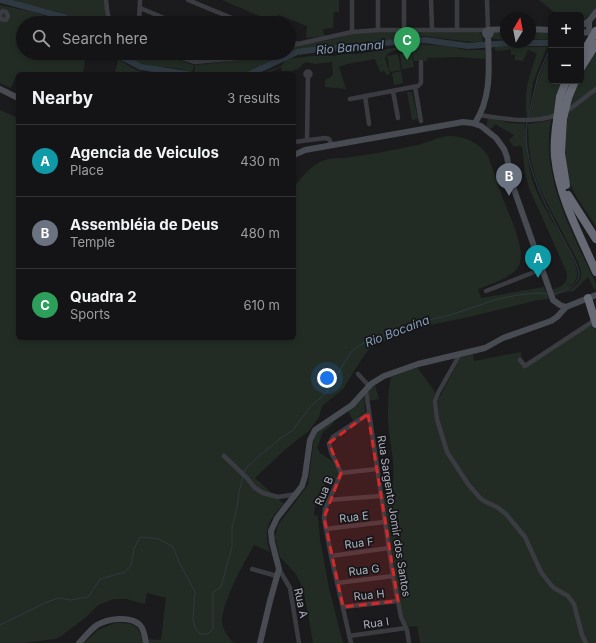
<!DOCTYPE html>
<meta charset="utf-8">
<style>
body{margin:0;font-family:Inter,sans-serif;background:#212123;color:#f1f3f6}
.controls{position:absolute;right:12px;top:12px;display:grid;overflow:hidden;border-radius:6px;box-shadow:0 2px 6px #0003}
.controls button{width:36px;height:36px;display:grid;place-items:center;padding:0;border:0;border-bottom:1px solid #333335;background:#141416;color:#f1f3f6;font:20px sans-serif}
.compass{position:absolute;left:500px;top:12px;width:36px;height:36px;border-radius:50%;background:#141416;box-shadow:0 2px 6px #0003;rotate:10deg}
.you{position:absolute;left:327px;top:378px;width:14px;height:14px;margin:-10px;border:3px solid #fff;border-radius:50%;background:#1a73e8;box-shadow:0 0 0 6px #1a73e833}
.badge{display:grid;place-items:center;width:26px;height:26px;border-radius:50%;background:#1a73e8;color:#fff;font-size:13px;font-weight:700}
.pin{position:absolute;translate:-50% -33px;filter:drop-shadow(0 1px 2px #0008)}
.pin::after{content:'';position:absolute;top:21px;width:14px;height:12px;background:inherit;clip-path:polygon(0 0,100% 0,50% 100%)}
.list{margin:0;padding:0;list-style:none}
h2{display:flex;justify-content:space-between;align-items:center;height:52px;margin:0;padding:0 16px;font-size:17px}
h2 small{font-size:13px;font-weight:400;color:#9d9ea1}
.list li{display:grid;grid-template-columns:26px 1fr auto;gap:12px;align-items:center;box-sizing:border-box;height:72px;padding:0 16px;border-top:1px solid #333335}
.list b{display:block;font-size:15px;white-space:nowrap}
.list p{margin:0;font-size:13px;white-space:nowrap;color:#9d9ea1}
.list em{font-size:13px;font-style:normal;color:#9d9ea1}
.icon{flex:none;width:22px;height:22px;fill:none;stroke:currentColor;stroke-width:2;stroke-linecap:round;stroke-linejoin:round}
.map{position:relative;flex:none;width:596px;height:643px;overflow:hidden}
.search{position:absolute;background:#141416;box-shadow:0 2px 6px #0003;left:16px;top:16px;width:280px;height:44px;display:flex;align-items:center;gap:10px;box-sizing:border-box;padding:0 14px;border-radius:22px;color:#9d9ea1;font-size:15px}
.panel{position:absolute;background:#141416;box-shadow:0 2px 6px #0003;left:16px;top:72px;width:280px;height:268px;border-radius:6px}
.map>svg:first-child{display:block}
.green{fill:#222c24}
.lines{fill:none;stroke-linecap:round;stroke-linejoin:round}
.stream{stroke:#2f3942;stroke-width:1}
.river{stroke:#2f3942;stroke-width:6}
.street{stroke:#3b3c42;stroke-width:4.5}
.secondary{stroke:#494b53;stroke-width:6}
.highway{stroke:#676a74;stroke-width:8}
.highway-bridge{stroke:#676a74;stroke-width:8}
.marked{fill:#d62828;fill-opacity:0.2;stroke:#d62828;stroke-width:3;stroke-dasharray:8 5;stroke-linejoin:round}
.labels{text-anchor:middle;dominant-baseline:central;stroke-width:3.5;stroke-linejoin:round;paint-order:stroke}
.street-label{font-size:11px;fill:#adb1bd;stroke:#161518}
.water-label{font-size:12px;font-style:italic;fill:#839eb9;stroke:#161518}
</style>
<div class="map">
<svg width="596" height="643" viewBox="0 0 596 643">
<rect width="100%" height="100%" fill="#1b1b1d"/>
<!-- green -->
<g class="green">
<path d="M10 0H104L107 23H83L59 12Z"/>
<path d="M222 0H339V12H334L333 28 323 29 324 36 306 38 307 26 279 15 276 23Z"/>
<path d="M539 0H596V8L589 16 581 22V15H558Z"/>
<path d="M0 5 37 13 63 23H23V53H86L83 74H17L11 88 0 83Z"/>
<path d="M506 30V40L493 39V37L496 31Z"/>
<path d="M530 30 551 31V40L530 39Z"/>
<path d="M387 31 479 32 482 35 483 41 481 43 423 36 357 46 318 48 296 52 248 74H194L195 65 223 62 271 53H289V48L338 38 352 34Z"/>
<path d="M416 44 447 46 465 50H485V59L459 57 427 58V61H414L411 49C402 48 389 49 385 58L390 74 387 75 384 71 380 72 375 59 347 64 339 67 346 89 325 87V80L333 75 332 62 315 64 306 62 303 64 298 69 291 71H282L281 67 270 72 268 74H261L281 66 287 59 319 55 332 56 345 54H359Z"/>
<path d="M519 44 529 47H547L533 82 528 118H527C523 93 529 77 537 53L528 50 523 61 515 60V55H511V50L495 51V47L497 46Z"/>
<path d="M551 50V81H562L559 90 554 115 529 118 538 79Z"/>
<path d="M596 50V88L569 107 578 82 581 81 582 75Z"/>
<path d="M411 52 414 67 402 69 400 54Z"/>
<path d="M117 53H156L194 65 192 73C180 68 174 68 162 67 147 66 130 61 117 53Z"/>
<path d="M398 54 401 70 390 72 387 56Z"/>
<path d="M118 59 134 69 147 74H115Z"/>
<path d="M401 71 403 83 394 85 392 73Z"/>
<path d="M596 91V227C589 214 579 203 573 190 562 166 565 135 569 110Z"/>
<path d="M407 92H412L418 119 412 120Z"/>
<path d="M0 110 18 118V338H294V187C301 178 310 167 320 162 327 158 337 158 344 158 367 155 390 151 413 146 425 144 437 137 448 136 464 136 479 142 488 156 493 170 498 185 503 199 509 215 528 252 518 267 511 278 490 285 478 289L481 298 544 287 549 299 538 300 469 317 425 326 376 344 371 347 363 357 343 389 322 406 319 417 309 431 288 447 255 478 284 504C268 520 263 530 270 552L254 545C242 567 226 594 222 619 221 627 228 638 234 643H148L147 639 161 640 166 598 147 593 145 604 126 599H114L98 605 85 618 60 637 55 639 24 643H0Z"/>
<path d="M488 118 510 123 525 124C527 144 527 166 534 185 539 198 547 212 554 224 560 234 580 266 577 276 575 286 563 291 555 296L552 290C562 287 568 283 567 273L529 188 525 172 522 147 520 145 514 147 509 140 514 135 495 124 490 130 486 128Z"/>
<path d="M551 120C540 177 573 233 596 284V290L594 289 588 277 574 291 561 293C570 289 580 286 581 275 582 265 570 248 566 239 557 221 546 203 538 184 530 165 528 144 528 124Z"/>
<path d="M593 323 596 330V643H420L417 626 409 627C399 614 396 581 394 564 390 541 387 517 383 494L390 491C399 476 388 437 388 418 388 405 388 390 391 377L417 367 435 392 433 401 443 435 439 418 438 400 461 357 473 354 474 361 521 352 522 360 526 363 543 357Z"/>
<path d="M375 385 379 399 369 401 368 392 372 386Z"/>
<path d="M364 397 365 412 353 421 348 411Z"/>
<path d="M334 421C333 426 327 428 323 432 320 436 321 442 317 447L320 453 331 460 338 472 335 480 329 477 323 488 330 490 325 500 319 498 315 505 314 515 318 516 320 539 329 588 343 643H313L306 603 303 589 296 574 280 557 275 537 278 525 308 485 314 438 318 431Z"/>
<path d="M115 623C134 623 139 624 143 643H84L98 630Z"/>
</g>
<g class="lines">
<!-- stream -->
<g class="stream">
<path d="M528 118 538 76 551 46"/>
<path d="M527 123C520 170 555 220 575 261 576 264 579 269 579 273 580 285 564 292 554 294"/>
<path d="M244 473 247 467 265 451 281 438 293 430 310 407 326 393 351 352 363 343 398 331 412 324 450 315 498 299 518 295 536 293 549 294"/>
<path d="M0 625 47 602 59 598 71 600 88 597 100 579 125 572 131 565 134 549 140 537 159 539 173 547 180 564 195 592 193 620 196 630 201 634H208L213 629V592L221 587 232 547V527L237 508 239 492 243 476"/>
</g>
<!-- river -->
<g class="river">
<path d="M1 0 64 17 78 23"/>
<path d="M114 53 141 67 187 74"/>
<path d="M250 74 297 52 320 49 355 47 383 43 425 40 468 46 510 43H551"/>
</g>
<!-- street -->
<g class="street">
<path d="M106 0 107 10 110 23"/>
<path d="M188 0 244 23"/>
<path d="M378 0V30"/>
<path d="M431 0 432 29"/>
<path d="M457 0V29"/>
<path d="M487 0 488 30"/>
<path d="M140 8 176 23"/>
<path d="M0 17V13L3 11 6 12 8 16 6 20 0 19"/>
<path d="M139 23 140 0"/>
<path d="M404 30V0"/>
<path d="M352 32V0"/>
<path d="M289 41 298 44"/>
<path d="M289 46 352 32 378 30H486"/>
<path d="M167 53 195 62 237 58 262 53"/>
<circle cx="308" cy="74" r="2.5"/>
<path d="M415 87 421 121"/>
<path d="M393 91 398 118"/>
<path d="M365 96 369 124"/>
<path d="M350 99 418 86 421 83V62"/>
<path d="M480 115C511 120 543 126 571 108 580 102 587 95 596 89"/>
<path d="M307 140 308 76"/>
<path d="M294 142 325 138 329 139 332 145"/>
<path d="M486 291 542 269"/>
<path d="M460 354 438 393 435 401 437 419 447 452 468 484 480 498 484 501 497 507 506 514 525 537 541 572 551 585 554 588 568 596 574 604 582 635 586 643"/>
<path d="M520 360 525 366 595 320"/>
<path d="M358 374 369 386"/>
<path d="M366 391 393 576 401 617 407 630 409 643"/>
<path d="M224 456 247 478 255 488 263 493 278 497 297 494"/>
<path d="M341 473 377 469"/>
<path d="M329 500 380 496"/>
<path d="M326 529 384 522"/>
<path d="M331 556 389 548"/>
<path d="M252 569 277 576"/>
<path d="M279 569 290 588 299 643"/>
<path d="M337 583 393 576"/>
<path d="M343 607 398 601"/>
<path d="M349 636 406 628"/>
<path d="M351 643 331 556 324 518 325 509 341 473 331 452 329 444 333 437 368 414"/>
</g>
<!-- secondary -->
<g class="secondary">
<path d="M589 21V29L593 32 596 33"/>
<path d="M581 26 589 21 596 12"/>
<path d="M530 29 551 30"/>
<circle cx="488" cy="33" r="3"/>
<path d="M488 30 506 29"/>
<path d="M581 32 593 33"/>
<path d="M0 89 18 98"/>
<path d="M475 123C492 97 489 66 488 36"/>
<path d="M294 155 305 150 463 122 472 123 481 126 496 138 504 149 507 157 511 181 553 300 560 305 566 307 596 295"/>
<path d="M79 643C85 637 90 630 97 625 107 619 130 615 140 625 144 629 145 637 146 643"/>
<path d="M260 643 270 601 279 569 272 542 271 531 277 518 302 486 305 476 310 440 315 430 352 405 371 384 384 376 418 364 485 348 503 338 551 321 557 317 566 307"/>
</g>
<!-- highway -->
<g class="highway">
<path d="M581 68 596 44"/>
<path d="M560 97 566 81"/>
<path d="M568 98 575 81"/>
<path d="M563 119 561 153 566 185"/>
<path d="M557 120C555 133 554 145 555 157 559 198 580 235 596 272"/>
<path d="M568 195 596 239"/>
<path d="M588 298 596 324"/>
</g>
<!-- highway-bridge -->
<g class="highway-bridge">
<path d="M581 56 596 31"/>
<path d="M563 119 568 98"/>
<path d="M557 120 560 97"/>
</g>
</g>
<!-- marked area -->
<path class="marked" d="M368 414 398 601 343 607 324 518 341 473 329 443Z"/>
<g class="labels">
<!-- street labels -->
<g class="street-label">
<text transform="translate(324 491) rotate(-67)">Rua B</text>
<text transform="translate(394 516) rotate(81)">Rua Sargento Jomir dos Santos</text>
<text transform="translate(354 517) rotate(-7)">Rua E</text>
<text transform="translate(359 543) rotate(-7)">Rua F</text>
<text transform="translate(364 570) rotate(-7)">Rua G</text>
<text transform="translate(369 595) rotate(-6)">Rua H</text>
<text transform="translate(301 603) rotate(78)">Rua A</text>
<text transform="translate(376 623) rotate(-8)">Rua I</text>
</g>
<!-- water labels -->
<g class="water-label">
<text transform="translate(350 47) rotate(-5)">Rio Bananal</text>
<text transform="translate(397 331) rotate(-21)">Rio Bocaína</text>
</g>
</g>
</svg>
<div class="controls">
<button>+</button>
<button>−</button>
</div>
<svg class="compass" viewBox="-18 -18 36 36"><path d="M0-13l5 13h-10z" fill="#e53935"/><path d="M0 13l5-13h-10z" fill="#9d9ea1"/></svg>
<div class="you"></div>
<div class="pin badge" style="left:538px;top:278px;background:#0f9aa8">A</div>
<div class="pin badge" style="left:509px;top:196px;background:#6b7280">B</div>
<div class="pin badge" style="left:407px;top:60px;background:#2e9e5b">C</div>
<div class="search"><svg class="icon" aria-label="search" viewBox="0 0 24 24"><circle cx="10" cy="10" r="6"/><path d="M15 15l6 6"/></svg>Search here</div>
<section class="panel">
<h2>Nearby<small>3 results</small></h2>
<ul class="list">
<li><span class="badge" style="background:#0f9aa8">A</span><div><b>Agencia de Veiculos</b><p>Place</p></div><em>430 m</em></li>
<li><span class="badge" style="background:#6b7280">B</span><div><b>Assembléia de Deus</b><p>Temple</p></div><em>480 m</em></li>
<li><span class="badge" style="background:#2e9e5b">C</span><div><b>Quadra 2</b><p>Sports</p></div><em>610 m</em></li>
</ul>
</section>
</div>
